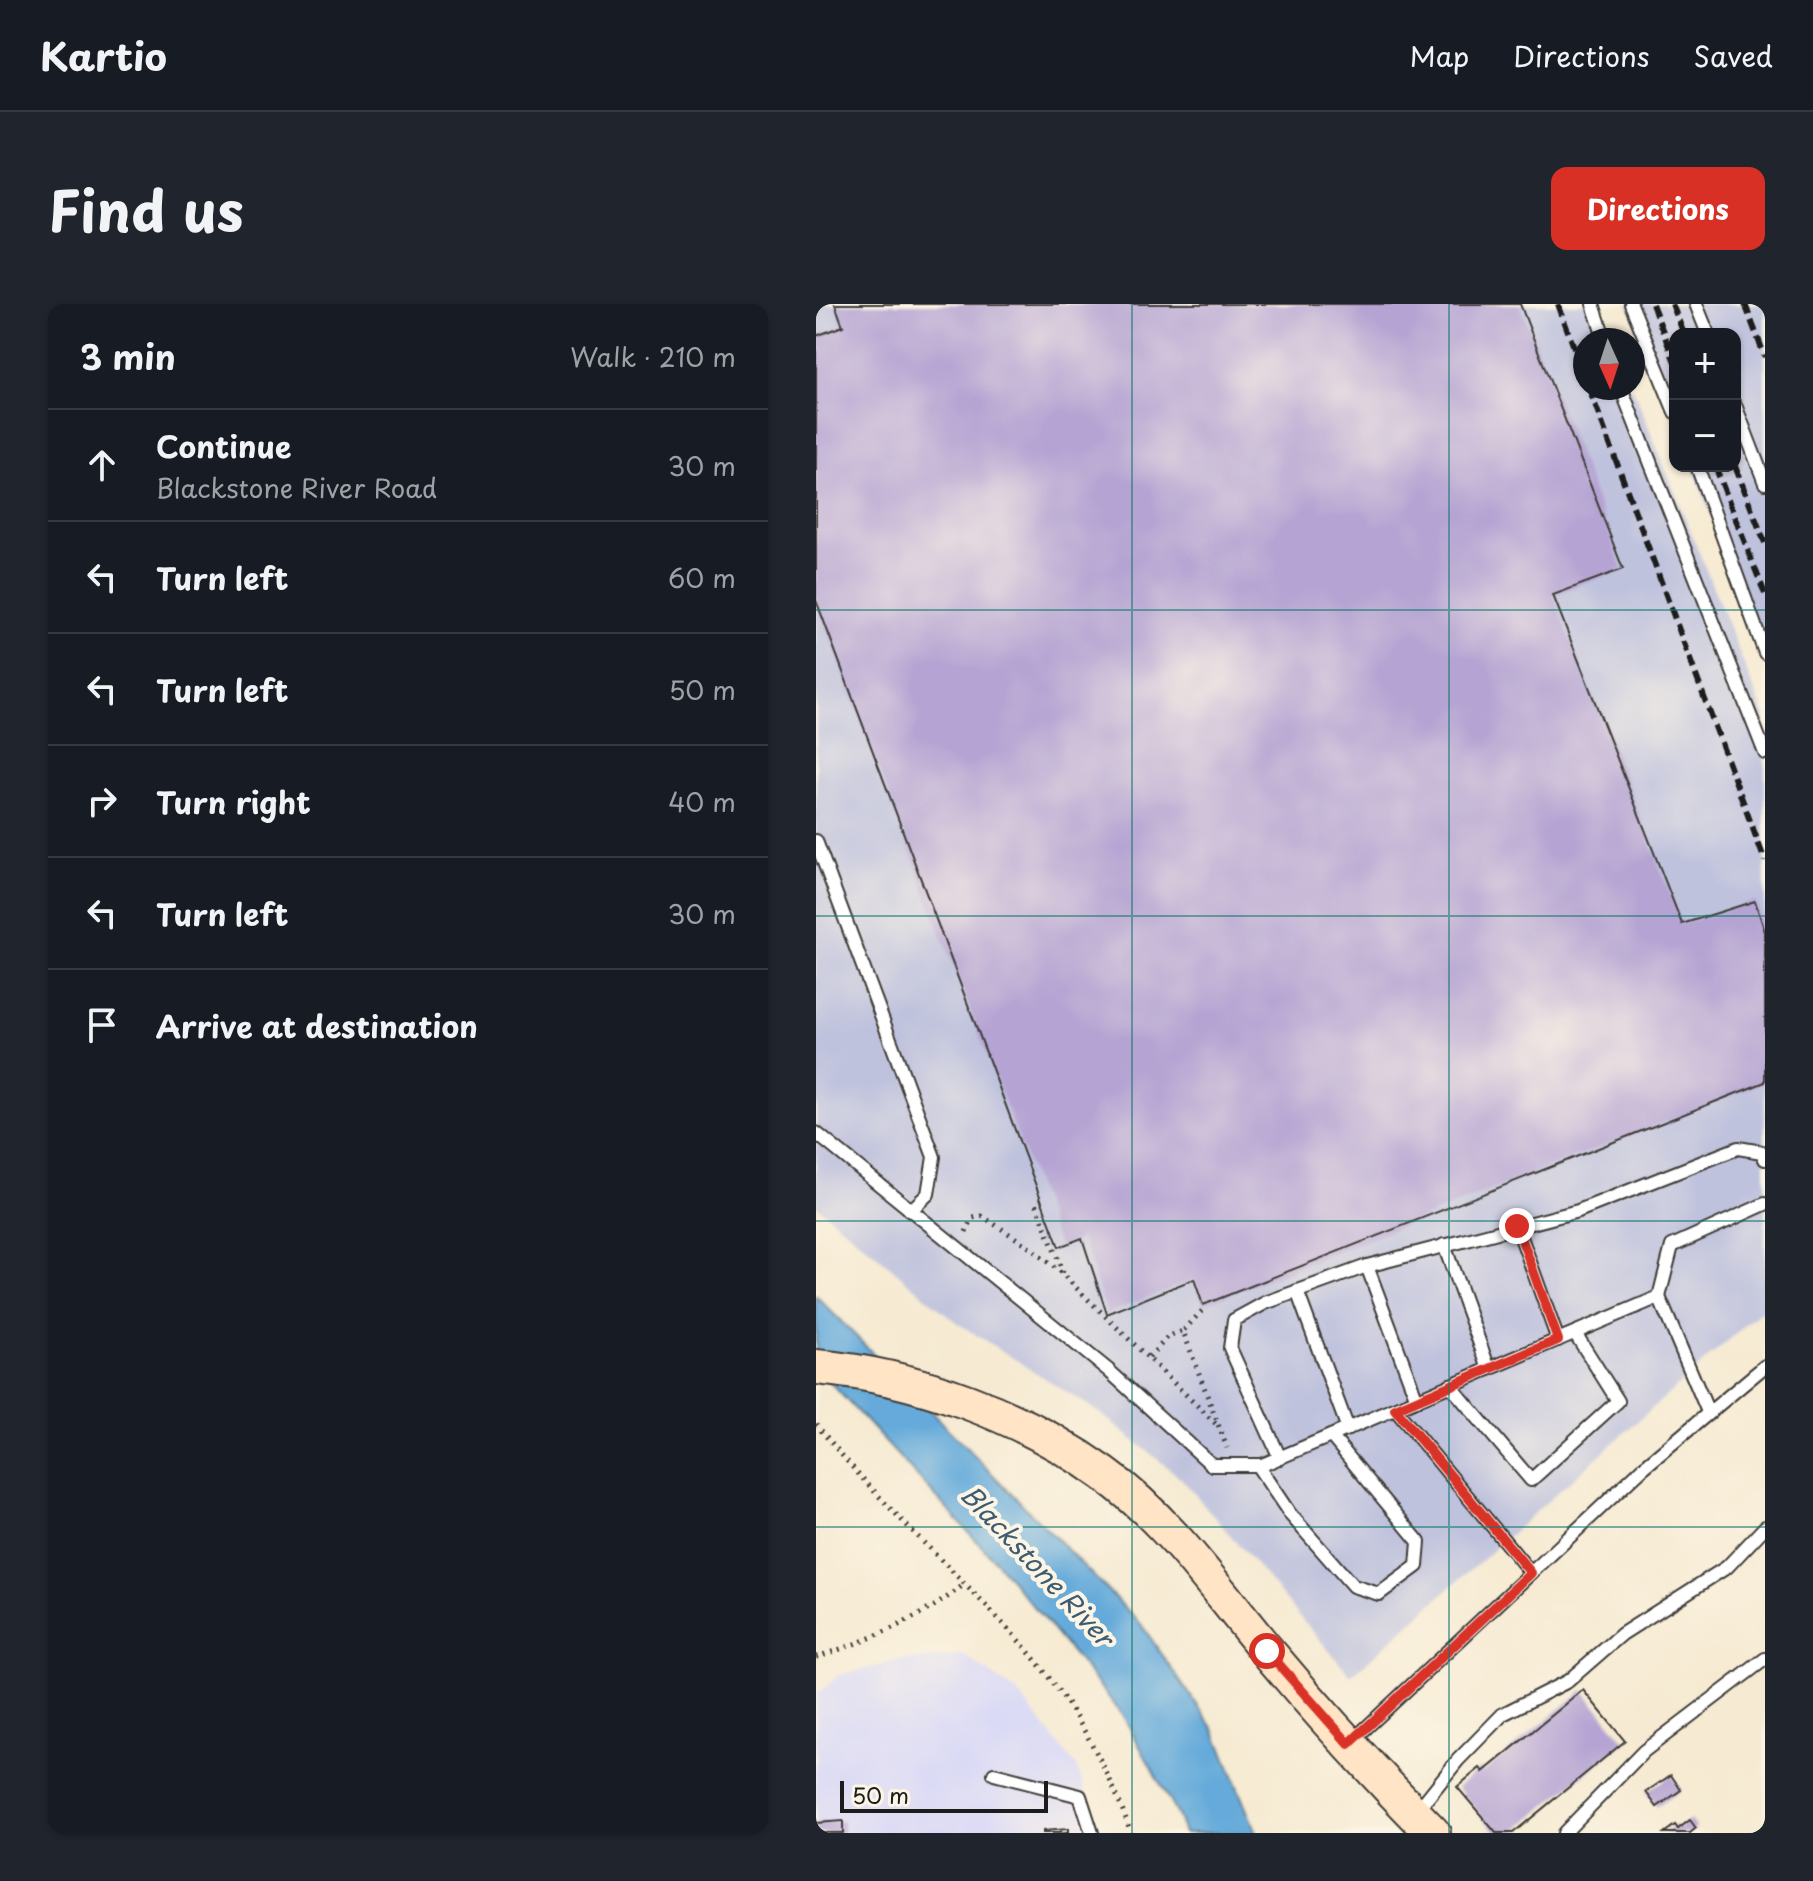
<!DOCTYPE html>
<meta charset="utf-8">
<style>
body{margin:0;font-family:"Playpen Sans",sans-serif;background:#20242c;color:#f1f3f6}
.controls{position:absolute;right:24px;top:24px;display:grid;overflow:hidden;border-radius:16px;box-shadow:0 2px 6px #0004}
.controls button{width:72px;height:72px;display:grid;place-items:center;padding:0;border:0;border-bottom:2px solid #363941;background:#171b24;color:#f1f3f6;font:40px sans-serif}
.compass{position:absolute;left:757px;top:24px;width:72px;height:72px;border-radius:50%;background:#171b24;box-shadow:0 2px 6px #0004;rotate:177deg}
.scale{position:absolute;left:24px;bottom:20px;width:208px;box-sizing:border-box;padding-left:8px;border:4px solid #1c1c1c;border-top:0;font-size:22px;line-height:28px;white-space:nowrap;color:#1c1c1c;-webkit-text-stroke:6px #fcf5e5;paint-order:stroke}
.stop{position:absolute;width:24px;height:24px;margin:-18px;border:6px solid #d93025;border-radius:50%;background:#fff}
.stop.end{background:#d93025;border-color:#fff;box-shadow:0 2px 8px #0008}
.list{margin:0;padding:0;list-style:none}
h2{display:flex;justify-content:space-between;align-items:center;height:104px;margin:0;padding:0 32px;font-size:34px}
h2 small{font-size:26px;font-weight:400;color:#9ea1a6}
.list li{display:grid;grid-template-columns:52px 1fr auto;gap:24px;align-items:center;box-sizing:border-box;height:112px;padding:0 32px;border-top:2px solid #363941}
.list b{display:block;font-size:30px;white-space:nowrap}
.list p{margin:0;font-size:26px;white-space:nowrap;color:#9ea1a6}
.list em{font-size:26px;font-style:normal;color:#9ea1a6}
.icon{flex:none;width:44px;height:44px;fill:none;stroke:currentColor;stroke-width:2;stroke-linecap:round;stroke-linejoin:round}
.map{position:relative;flex:none;width:949px;height:1529px;overflow:hidden;border-radius:16px}
header{display:flex;align-items:center;gap:48px;box-sizing:border-box;height:112px;padding:0 40px;background:#171b24;border-bottom:2px solid #363941}
header strong{font-size:38px}
nav{display:flex;gap:44px;margin-inline-start:auto;font-size:28px}
.intro{display:flex;align-items:center;justify-content:space-between;box-sizing:border-box;height:192px;padding:0 48px}
h1{margin:0;font-size:56px}
.button{padding:20px 36px;border-radius:16px;background:#d93025;color:#fff;font-size:28px;font-weight:700}
main{display:flex;gap:48px;padding:0 48px}
aside{flex:1;background:#171b24;border-radius:16px;box-shadow:0 2px 6px #0004}
.map>svg:first-child{display:block}
.built{fill:#d7d7f8}
.industrial{fill:#bfc2dd}
.water{fill:#65aada;stroke:#40637b;stroke-width:2}
.building{fill:#b5a4d3}
.lines{fill:none;stroke-linecap:round;stroke-linejoin:round}
.lane-casing{stroke:#3d3b37;stroke-width:16}
.secondary-casing{stroke:#3d3b37;stroke-width:38}
.path{stroke:#3d3b37;stroke-width:5;stroke-dasharray:2 6;stroke-linecap:butt}
.lane{stroke:#fff;stroke-width:12}
.secondary{stroke:#ffe4c6;stroke-width:34}
.rail{stroke:#1c1c1c;stroke-width:6;stroke-dasharray:12 6;stroke-linecap:butt}
.route{stroke:#d93025;stroke-width:10}
.grid{fill:none;stroke:#0f766e;stroke-width:2;stroke-opacity:0.55}
.labels{text-anchor:middle;dominant-baseline:central;stroke-width:8;stroke-linejoin:round;paint-order:stroke}
.water-label{font-size:26px;font-style:italic;fill:#3d5c71;stroke:#fcf5e5}
</style>
<header>
<strong>Kartio</strong>
<nav><a>Map</a><a>Directions</a><a>Saved</a></nav>
</header>
<div class="intro"><h1>Find us</h1><a class="button">Directions</a></div>
<main>
<aside>
<h2>3 min<small>Walk · 210 m</small></h2>
<ul class="list">
<li><svg class="icon" aria-label="ahead" viewBox="0 0 24 24"><path d="M12 20V5M6 11l6-6 6 6"/></svg><div><b>Continue</b><p>Blackstone River Road</p></div><em>30 m</em></li>
<li><svg class="icon" aria-label="left" viewBox="0 0 24 24"><path d="M17 20v-9H6M10 6l-5 5 5 5"/></svg><div><b>Turn left</b></div><em>60 m</em></li>
<li><svg class="icon" aria-label="left" viewBox="0 0 24 24"><path d="M17 20v-9H6M10 6l-5 5 5 5"/></svg><div><b>Turn left</b></div><em>50 m</em></li>
<li><svg class="icon" aria-label="right" viewBox="0 0 24 24"><path d="M7 20v-9h11M14 6l5 5-5 5"/></svg><div><b>Turn right</b></div><em>40 m</em></li>
<li><svg class="icon" aria-label="left" viewBox="0 0 24 24"><path d="M17 20v-9H6M10 6l-5 5 5 5"/></svg><div><b>Turn left</b></div><em>30 m</em></li>
<li><svg class="icon" aria-label="arrive" viewBox="0 0 24 24"><path d="M6 21V4h12l-3 4 3 4H6"/></svg><div><b>Arrive at destination</b></div></li>
</ul>
</aside>
<div class="map">
<svg width="949" height="1529" viewBox="0 0 949 1529">
<rect width="100%" height="100%" fill="#fcf5e5"/>
<filter id="ink" filterUnits="userSpaceOnUse"><feTurbulence type="fractalNoise" baseFrequency=".0125" numOctaves="2"/><feDisplacementMap in="SourceGraphic" scale="16" xChannelSelector="R" yChannelSelector="G"/><feConvolveMatrix kernelMatrix="1 2 1 2 8 2 1 2 1" color-interpolation-filters="sRGB"/></filter>
<filter id="wash" filterUnits="userSpaceOnUse"><feTurbulence type="fractalNoise" baseFrequency=".006" numOctaves="4" result="noise"/><feDisplacementMap in="SourceGraphic" scale="32" xChannelSelector="R" yChannelSelector="G"/><feGaussianBlur stdDeviation="1.8" result="paint"/><feColorMatrix in="noise" values="0 0 0 0 0 0 0 0 0 0 0 0 0 0 0 0 0 1.4 0 .05"/><feComposite in="paint" operator="in"/></filter>
<g filter="url(#wash)">
<rect width="100%" height="100%" fill="#f6ead2"/>
<!-- built -->
<path class="built" d="M148 1352 202 1389 260 1462 287 1529H0V1389L4 1388 23 1371 82 1357Z"/>
<!-- industrial -->
<g class="industrial">
<path d="M0 0H783L798 36H769V84H817L949 413V1004L535 1372 366 1175 285 1110 140 1018 0 901Z"/>
<path d="M812 0H949V349L876 162H919V30H859V120Z"/>
</g>
<!-- water -->
<path class="water" d="M0 992 324 1319 398 1425 440 1529H368L361 1511 309 1415 291 1391 181 1259 0 1063Z"/>
<g id="blocks">
<!-- building -->
<g class="building">
<path d="M19 0H704L807 265 737 291 866 620 939 597 949 628V778L387 1001 378 975 291 1010 266 934 243 943 0 296V32L27 22Z"/>
<path d="M767 1386 809 1437 697 1529H680L641 1483 664 1464 667 1468Z"/>
<path d="M855 1471 865 1486 841 1503 830 1488Z"/>
<path d="M874 1516 880 1524 874 1529H848L859 1521 862 1525Z"/>
<path d="M27 1517V1529H0V1519Z"/>
<path d="M252 1525V1529H227V1527Z"/>
</g>
</g>
</g>
<g filter="url(#ink)">
<use href="#blocks" fill-opacity="0" stroke="#3d3b37" stroke-width="2"/>
<g class="lines">
<defs>
<g id="lane">
<path d="M777 0 789 36"/>
<path d="M815 0 859 108"/>
<path d="M880 0 892 30"/>
<path d="M805 84 949 449"/>
<path d="M919 101 949 179"/>
<path d="M881 162 949 349"/>
<path d="M0 537 118 853 112 890 94 907"/>
<path d="M0 829 292 1066 396 1161H446L843 993 892 1108"/>
<path d="M701 922 742 1036"/>
<path d="M628 941 673 1065"/>
<path d="M551 962 601 1096"/>
<path d="M481 987 532 1125"/>
<path d="M843 993 856 942 949 900"/>
<path d="M634 1081 715 1176 802 1097 759 1029"/>
<path d="M579 1105 715 1269"/>
<path d="M464 1154 414 1044 418 1016 449 999 551 962 762 907 922 844 946 848 949 855"/>
<path d="M441 1161 474 1210 537 1282 563 1290 601 1262 603 1238 515 1132"/>
<path d="M534 1439 828 1163 949 1062"/>
<path d="M178 1470 264 1492 276 1529"/>
<path d="M600 1508 642 1456 687 1410 752 1377 806 1330 911 1263 949 1223"/>
<path d="M748 1529 828 1447 949 1355"/>
</g>
<path id="secondary" d="M0 1063C101 1072 206 1111 288 1170 355 1218 401 1287 453 1349 505 1411 560 1471 617 1529"/>
</defs>
<!-- lane casing -->
<use href="#lane" class="lane-casing"/>
<!-- secondary casing -->
<use href="#secondary" class="secondary-casing"/>
<!-- path -->
<g class="path">
<path d="M226 896 220 899 247 969"/>
<path d="M150 928 157 914 166 912 209 940 244 968 403 1123"/>
<path d="M386 1007 367 1027 411 1144"/>
<path d="M333 1053 353 1032 367 1027"/>
<path d="M0 1120C59 1194 128 1257 193 1326 247 1383 290 1455 315 1529"/>
<path d="M0 1353C49 1338 108 1314 147 1281"/>
</g>
<!-- lane -->
<use href="#lane" class="lane"/>
<!-- secondary -->
<use href="#secondary" class="secondary"/>
<!-- rail -->
<g class="rail">
<path d="M742 0 769 73"/>
<path d="M836 0 859 58"/>
<path d="M856 0 868 30"/>
<path d="M929 0 949 53"/>
<path d="M773 84 949 557"/>
<path d="M899 162 949 290"/>
<path d="M919 162 949 239"/>
</g>
</g>
</g>
<g class="lines" filter="url(#ink)">
<!-- route -->
<path class="route" d="M451 1347 533 1440 715 1269 579 1105 742 1036 701 922"/>
</g>
<!-- grid -->
<path class="grid" d="M316 0V1529M633 0V1529M0 306H949M0 612H949M0 917H949M0 1223H949"/>
<g class="labels">
<!-- water labels -->
<g class="water-label">
<text transform="translate(222 1261) rotate(47)">Blackstone River</text>
</g>
</g>
</svg>
<div class="controls">
<button>+</button>
<button>−</button>
</div>
<svg class="compass" viewBox="-18 -18 36 36"><path d="M0-13l5 13h-10z" fill="#e53935"/><path d="M0 13l5-13h-10z" fill="#9ea1a6"/></svg>
<div class="scale">50 m</div>
<div class="stop" style="left:451px;top:1347px"></div>
<div class="stop end" style="left:701px;top:922px"></div>
</div>
</main>
